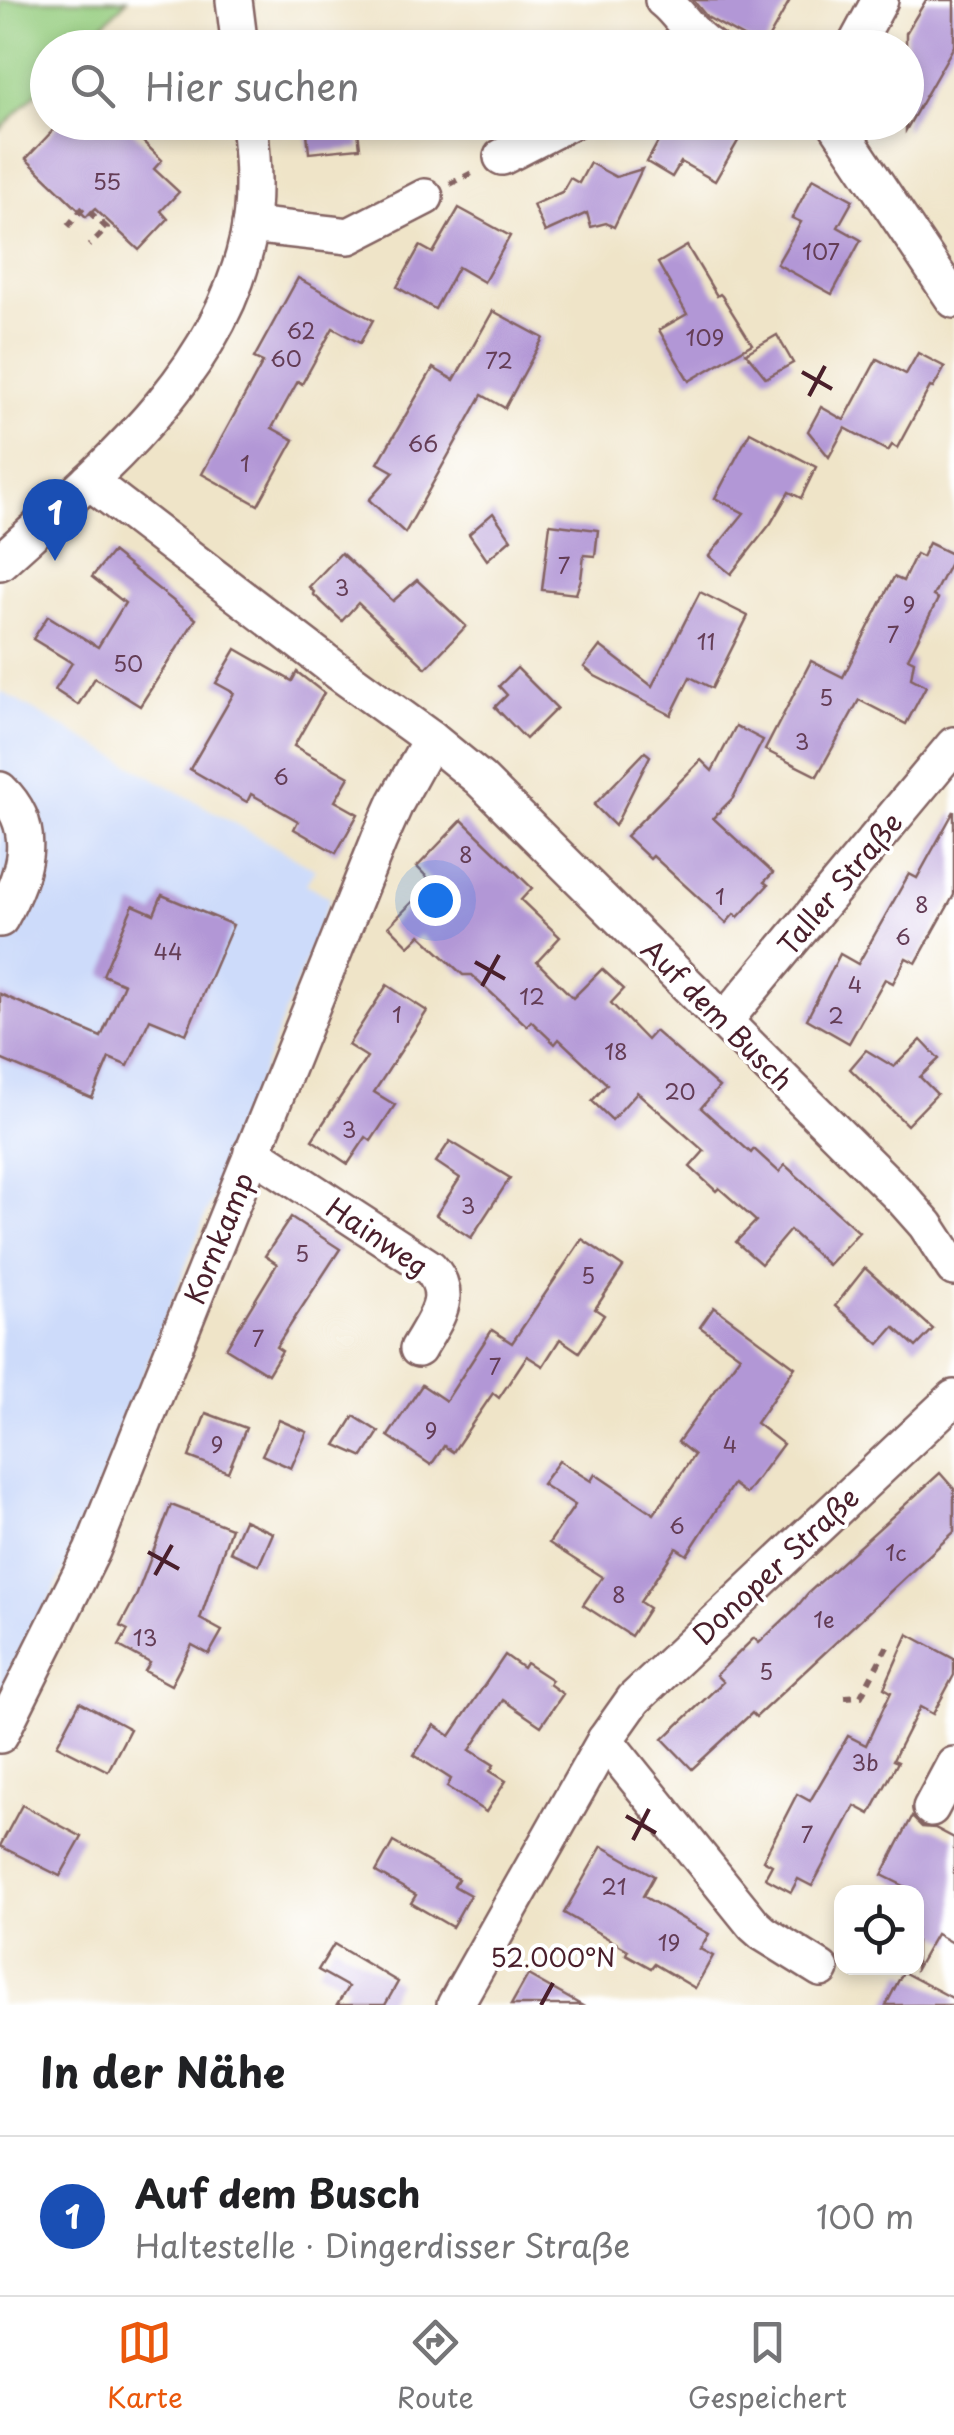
<!DOCTYPE html>
<html lang="de">
<meta charset="utf-8">
<style>
body{margin:0;font-family:"Playpen Sans",sans-serif;background:#f6f6f6;color:#202124}
.controls{position:absolute;right:30px;bottom:30px;display:grid;overflow:hidden;border-radius:20px;box-shadow:0 5px 15px #0003}
.controls button{width:90px;height:90px;display:grid;place-items:center;padding:0;border:0;border-bottom:2px solid #e0e0e0;background:#fff;color:#202124;font:50px sans-serif}
.you{position:absolute;left:435px;top:900px;width:35px;height:35px;margin:-25px;border:8px solid #fff;border-radius:50%;background:#1a73e8;box-shadow:0 0 0 15px #1a73e833}
.badge{display:grid;place-items:center;width:65px;height:65px;border-radius:50%;background:#ea580c;color:#fff;font-size:32px;font-weight:700}
.pin{position:absolute;translate:-50% -82px;filter:drop-shadow(0 2px 5px #0008)}
.pin::after{content:'';position:absolute;top:52px;width:35px;height:30px;background:inherit;clip-path:polygon(0 0,100% 0,50% 100%)}
.list{margin:0;padding:0;list-style:none}
h2{display:flex;justify-content:space-between;align-items:center;height:130px;margin:0;padding:0 40px;font-size:42px}
h2 small{font-size:32px;font-weight:400;color:#757577}
.list li{display:grid;grid-template-columns:65px 1fr auto;gap:30px;align-items:center;box-sizing:border-box;height:160px;padding:0 40px;border-top:2px solid #e0e0e0}
.list b{display:block;font-size:38px;white-space:nowrap}
.list p{margin:0;font-size:32px;white-space:nowrap;color:#757577}
.list em{font-size:32px;font-style:normal;color:#757577}
.icon{flex:none;width:55px;height:55px;fill:none;stroke:currentColor;stroke-width:2;stroke-linecap:round;stroke-linejoin:round}
.map{position:relative;flex:none;width:954px;height:2005px;overflow:hidden}
.search{position:absolute;background:#fff;box-shadow:0 5px 15px #0003;left:30px;right:30px;top:30px;height:110px;display:flex;align-items:center;gap:25px;box-sizing:border-box;padding:0 35px;border-radius:55px;color:#757577;font-size:38px}
.sheet{height:290px;background:#fff}
nav{display:flex;justify-content:space-around;align-items:center;box-sizing:border-box;height:140px;border-top:2px solid #e0e0e0;background:#fff;font-size:28px;color:#757577}
nav a{display:grid;justify-items:center;gap:5px}
nav .on{color:#ea580c}
.map>svg:first-child{display:block}
.built{fill:#cddbfa}
.green{fill:#94cc7e;stroke:#6f7654;stroke-width:2.5}
.building{fill:#b297d6}
.lines{fill:none;stroke-linecap:round;stroke-linejoin:round}
.minor-casing{stroke:#846462;stroke-width:40}
.path{stroke:#846462;stroke-width:6;stroke-dasharray:8 8;stroke-linecap:butt}
.minor{stroke:#fff;stroke-width:35}
.ticks{fill:none;stroke:#4a1f2b;stroke-width:4}
.labels{text-anchor:middle;dominant-baseline:central;stroke-width:8;stroke-linejoin:round;paint-order:stroke}
.number-label{font-size:22px;fill:#643d56}
.street-label{font-size:28px;fill:#4a1f2b;stroke:#fff}
.ticks-label{font-size:25px;text-anchor:middle;fill:#4a1f2b;stroke:#fff;stroke-width:8;stroke-linejoin:round;paint-order:stroke}
</style>
<div class="map">
<svg width="954" height="2005" viewBox="0 0 954 2005">
<rect width="100%" height="100%" fill="#fff"/>
<filter id="ink" filterUnits="userSpaceOnUse"><feTurbulence type="fractalNoise" baseFrequency=".01" numOctaves="2"/><feDisplacementMap in="SourceGraphic" scale="20" xChannelSelector="R" yChannelSelector="G"/><feConvolveMatrix kernelMatrix="1 2 1 2 8 2 1 2 1" color-interpolation-filters="sRGB"/></filter>
<filter id="wash" filterUnits="userSpaceOnUse"><feTurbulence type="fractalNoise" baseFrequency=".0048" numOctaves="4" result="noise"/><feDisplacementMap in="SourceGraphic" scale="40" xChannelSelector="R" yChannelSelector="G"/><feGaussianBlur stdDeviation="2.25" result="paint"/><feColorMatrix in="noise" values="0 0 0 0 0 0 0 0 0 0 0 0 0 0 0 0 0 1.4 0 .05"/><feComposite in="paint" operator="in"/></filter>
<g filter="url(#wash)">
<rect width="100%" height="100%" fill="#efe4c8"/>
<!-- built -->
<path class="built" d="M0 691 315 869 306 884 330 898 77 1544 0 1699Z"/>
<!-- green -->
<path class="green" d="M0 0H127L81 47 48 48 47 82 0 130Z"/>
<g id="blocks">
<!-- building -->
<g class="building">
<path d="M693 0H790L763 48 707 17Z"/>
<path d="M926 0H954V46L906 130V33Z"/>
<path d="M61 122H123L162 160 154 169 179 192 161 211 168 219 139 250 95 209 86 217 26 159Z"/>
<path d="M306 122H357L360 148 309 153Z"/>
<path d="M669 122H749L715 181 681 162 672 177 647 162Z"/>
<path d="M590 163 616 177 642 169 614 227 606 223 591 227 587 213 545 232 533 205 562 192 570 178 579 183Z"/>
<path d="M813 178 853 200 838 227 861 240 832 294 777 264 801 222 792 218Z"/>
<path d="M459 208 510 236 484 282 458 267 435 309 397 287 420 246 433 253Z"/>
<path d="M687 246 717 296 720 294 722 296 752 344 689 381 659 330 687 314 658 263Z"/>
<path d="M298 278 373 320 360 343 333 328 302 384 298 381 272 428 294 440 258 505 202 474 263 362 254 358Z"/>
<path d="M493 311 543 338 505 408 482 395 405 533 369 500 394 472 378 463 433 368 454 380Z"/>
<path d="M777 335 793 363 766 378 746 353Z"/>
<path d="M918 353 945 367 933 388 930 387 897 448 892 445 888 451 845 428 829 457 808 431 821 407 844 420 877 359 906 374Z"/>
<path d="M750 432 816 467 801 498 789 492 771 523 731 574 709 556 744 513 715 498Z"/>
<path d="M493 513 511 539 487 560 469 534Z"/>
<path d="M550 524 598 530 595 556 584 555 581 579 576 594 542 590Z"/>
<path d="M929 543 954 555 933 596 938 599 908 658 914 661 911 678 926 686 906 724 859 700 817 776 765 750 811 661 843 677 894 577 903 581 916 554 922 557Z"/>
<path d="M112 552 196 619 140 706 95 678 78 705 55 690 72 663 33 639 48 616 98 647 125 603 92 577Z"/>
<path d="M341 553 393 601 417 580 466 626 426 668 358 603 342 621 313 594 314 592 309 587Z"/>
<path d="M700 592 748 616 712 688 690 677 671 715 595 676 584 667 600 646 652 686Z"/>
<path d="M236 649 292 681 297 672 324 693 294 746 349 777 335 801 358 814 336 853 294 829 298 821 251 794 247 802 190 769 234 693 216 683Z"/>
<path d="M517 668 557 708 526 739 495 707 507 695 499 686Z"/>
<path d="M736 726 763 740 733 798 713 818 773 873 764 882 768 885 738 917 734 914 726 923 653 856 650 859 626 836 701 760 712 771Z"/>
<path d="M645 752 650 756 615 826 594 805Z"/>
<path d="M954 811V895L916 963 906 958 893 983 885 979 849 1043 807 1019 840 954 858 964 909 874 917 878Z"/>
<path d="M462 820 532 888 521 900 560 937 537 962 573 998 602 969 624 989 611 1003 647 1040 655 1031 719 1087 701 1108 751 1153 754 1149 779 1172 785 1165 859 1232 828 1265 790 1230 761 1264 736 1242 756 1221 719 1188 716 1191 690 1167 704 1151 637 1092 612 1120 592 1101 607 1084 559 1039 555 1044 531 1021 527 1026 472 975H463L420 935 409 946 389 926 432 882 417 867Z"/>
<path d="M162 895 233 925 186 1034 150 1019 128 1066 109 1058 92 1098 0 1059V994L101 1037 124 984 103 975 133 905 154 914Z"/>
<path d="M387 985 427 1011 374 1092 395 1105 371 1141 366 1137 348 1164 312 1140 367 1057 348 1045Z"/>
<path d="M921 1040 939 1059 920 1077 937 1094 907 1125 850 1069 866 1050 894 1067Z"/>
<path d="M450 1141 510 1178 471 1238 436 1215 460 1178 436 1162Z"/>
<path d="M291 1217 340 1249 276 1347 282 1351 268 1374 226 1348 277 1264 265 1256Z"/>
<path d="M582 1239 623 1267 595 1309 604 1315 579 1352 560 1339 543 1366 527 1356 499 1398 493 1393 453 1452 444 1446 431 1465 388 1436 422 1385 446 1401 492 1330 512 1343Z"/>
<path d="M865 1268 933 1329 916 1347 894 1327 879 1344 835 1306Z"/>
<path d="M714 1307 795 1367 756 1423 783 1444 746 1494 733 1484 687 1555 676 1548 640 1602 649 1608 631 1636 583 1605 602 1577 549 1543 575 1505 542 1484 559 1461 591 1481 595 1474 654 1514 694 1455 678 1442 740 1356 700 1327Z"/>
<path d="M206 1413 246 1428 228 1472 189 1457Z"/>
<path d="M354 1416 379 1432 363 1457 336 1445Z"/>
<path d="M279 1420 307 1432 291 1468 262 1455Z"/>
<path d="M940 1473 954 1489V1532L756 1717 752 1713 692 1769 663 1739 723 1682 716 1675 754 1638 759 1643 796 1608 808 1593Z"/>
<path d="M171 1505 231 1528 200 1619 222 1631 209 1654 192 1645 171 1685 145 1671 150 1663 119 1646 128 1630 120 1626 137 1594Z"/>
<path d="M244 1520 273 1533 259 1565 230 1552Z"/>
<path d="M908 1634 954 1659V1675L933 1714 920 1707 893 1760 898 1762 870 1814 855 1806 812 1886 798 1879 791 1892 765 1878 772 1865 763 1860 797 1794 810 1801 848 1736 866 1745 891 1692 884 1688Z"/>
<path d="M505 1655 523 1668 526 1663 552 1680 549 1684 563 1694 541 1726 503 1700 470 1750 494 1765 490 1771 506 1781 486 1812 447 1787 451 1779 414 1755 434 1725 450 1736Z"/>
<path d="M80 1702 130 1729 108 1771 57 1745Z"/>
<path d="M22 1805 82 1837 60 1876 0 1846Z"/>
<path d="M912 1817 922 1827 935 1828 954 1838V1944L936 1934 916 1969V1892L882 1875Z"/>
<path d="M393 1842 458 1879 454 1886 470 1895 452 1927 411 1903 416 1895 376 1872Z"/>
<path d="M602 1846 654 1876 643 1896 709 1934 700 1949 713 1956 695 1988 654 1964 651 1968 626 1954 628 1950 564 1913Z"/>
<path d="M334 1944 398 1982 385 2005H337L348 1987 318 1970Z"/>
<path d="M903 1972 954 1999V2005H886Z"/>
<path d="M528 1975 581 2005H511Z"/>
</g>
</g>
</g>
<g filter="url(#ink)">
<use href="#blocks" fill-opacity="0" stroke="#846462" stroke-width="2.5"/>
<g class="lines">
<defs>
<g id="minor">
<path d="M234 0 240 48"/>
<path d="M663 0C681 14 690 36 711 48"/>
<path d="M854 48 880 0"/>
<path d="M835 122 954 300"/>
<path d="M502 157 570 122"/>
<path d="M250 225 349 236 425 197"/>
<path d="M89 481 340 673 431 739 480 779 903 1199 926 1225 954 1268"/>
<path d="M0 562C100 471 218 377 248 238 256 200 253 160 249 122"/>
<path d="M0 790C41 829 24 876 0 919"/>
<path d="M725 1020 954 745"/>
<path d="M252 1152 430 1268C456 1296 434 1321 418 1349"/>
<path d="M0 1735 92 1551 379 840 396 802 431 739"/>
<path d="M605 1740 754 1925 763 1933 821 1969"/>
<path d="M931 1808 954 1765"/>
<path d="M455 2005 605 1740 634 1699 954 1398"/>
</g>
</defs>
<!-- minor casing -->
<use href="#minor" class="minor-casing"/>
<!-- path -->
<g class="path">
<path d="M450 184 474 172"/>
<path d="M68 226 84 207 107 228 89 246"/>
<path d="M845 1697 861 1696 888 1645"/>
</g>
<!-- minor -->
<use href="#minor" class="minor"/>
</g>
</g>
<!-- ticks -->
<path class="ticks" d="M802 372 832 389M809 396 825 366M475 962 505 979M482 986 499 955M148 1552 179 1569M155 1575 172 1545M626 1816 656 1833M633 1840 649 1809M541 2005 553 1983"/>
<g class="labels">
<!-- number labels -->
<g class="number-label">
<text x="107" y="180">55</text>
<text x="821" y="250">107</text>
<text x="301" y="329">62</text>
<text x="705" y="336">109</text>
<text x="286" y="357">60</text>
<text x="499" y="359">72</text>
<text x="423" y="442">66</text>
<text x="245" y="462">1</text>
<text x="564" y="564">7</text>
<text x="342" y="586">3</text>
<text x="909" y="603">9</text>
<text x="893" y="633">7</text>
<text x="706" y="640">11</text>
<text x="128" y="662">50</text>
<text x="826" y="696">5</text>
<text x="802" y="740">3</text>
<text x="281" y="775">6</text>
<text x="466" y="853">8</text>
<text x="720" y="895">1</text>
<text x="922" y="903">8</text>
<text x="903" y="935">6</text>
<text x="168" y="950">44</text>
<text x="855" y="983">4</text>
<text x="532" y="995">12</text>
<text x="397" y="1013">1</text>
<text x="836" y="1014">2</text>
<text x="616" y="1050">18</text>
<text x="680" y="1090">20</text>
<text x="349" y="1128">3</text>
<text x="468" y="1204">3</text>
<text x="302" y="1252">5</text>
<text x="588" y="1274">5</text>
<text x="258" y="1337">7</text>
<text x="495" y="1365">7</text>
<text x="431" y="1429">9</text>
<text x="217" y="1443">9</text>
<text x="730" y="1443">4</text>
<text x="677" y="1524">6</text>
<text x="896" y="1551">1c</text>
<text x="619" y="1593">8</text>
<text x="824" y="1618">1e</text>
<text x="145" y="1636">13</text>
<text x="766" y="1670">5</text>
<text x="865" y="1761">3b</text>
<text x="807" y="1833">7</text>
<text x="614" y="1885">21</text>
<text x="669" y="1941">19</text>
</g>
<!-- street labels -->
<g class="street-label">
<text transform="translate(839 883) rotate(-50)">Taller Straße</text>
<text transform="translate(718 1014) rotate(45)">Auf dem Busch</text>
<text transform="translate(378 1236) rotate(34)">Hainweg</text>
<text transform="translate(218 1238) rotate(-68)">Kornkamp</text>
<text transform="translate(775 1565) rotate(-43)">Donoper Straße</text>
</g>
</g>
<g class="ticks-label">
<text x="553" y="1967">52.000°N</text>
</g>
</svg>
<div class="controls">
<button><svg class="icon" aria-label="locate" viewBox="0 0 24 24"><circle cx="12" cy="12" r="6"/><path d="M12 2v4M12 18v4M2 12h4M18 12h4"/></svg></button>
</div>
<div class="you"></div>
<div class="pin badge" style="left:55px;top:561px;background:#1a4fb4">1</div>
<div class="search"><svg class="icon" aria-label="search" viewBox="0 0 24 24"><circle cx="10" cy="10" r="6"/><path d="M15 15l6 6"/></svg>Hier suchen</div>
</div>
<section class="sheet">
<h2>In der Nähe<small></small></h2>
<ul class="list">
<li><span class="badge" style="background:#1a4fb4">1</span><div><b>Auf dem Busch</b><p>Haltestelle · Dingerdisser Straße</p></div><em>100 m</em></li>
</ul>
</section>
<nav>
<a class="on"><svg class="icon" aria-label="map" viewBox="0 0 24 24"><path d="M3 6l6-2 6 2 6-2v14l-6 2-6-2-6 2zM9 4v14M15 6v14"/></svg>Karte</a>
<a><svg class="icon" aria-label="directions" viewBox="0 0 24 24"><path d="M12 3l9 9-9 9-9-9zM9 14v-3h6M13 9l2 2-2 2"/></svg>Route</a>
<a><svg class="icon" aria-label="saved" viewBox="0 0 24 24"><path d="M7 4h10v16l-5-4-5 4z"/></svg>Gespeichert</a>
</nav>
